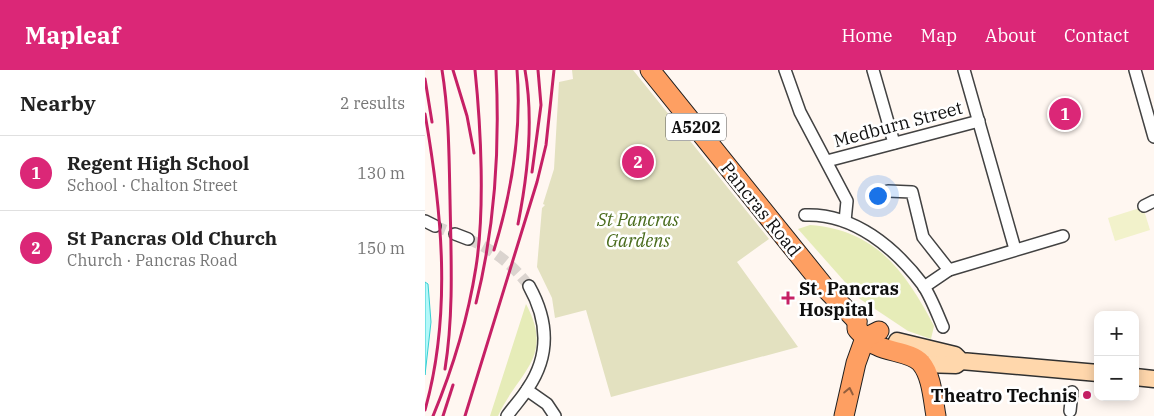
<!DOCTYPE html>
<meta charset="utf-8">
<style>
body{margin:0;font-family:"IBM Plex Serif",serif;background:#f2f2f2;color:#222}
.controls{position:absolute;right:15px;bottom:15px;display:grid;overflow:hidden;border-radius:10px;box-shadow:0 2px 12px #0003}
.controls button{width:45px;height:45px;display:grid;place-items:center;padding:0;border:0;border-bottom:1px solid #e0e0e0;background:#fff;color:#222;font:25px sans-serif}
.you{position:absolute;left:452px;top:125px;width:18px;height:18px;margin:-12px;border:4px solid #fff;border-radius:50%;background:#1a73e8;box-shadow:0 0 0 8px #1a73e833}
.badge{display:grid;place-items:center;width:32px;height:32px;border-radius:50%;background:#db2777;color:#fff;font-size:16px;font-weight:700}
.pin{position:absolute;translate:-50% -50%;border:2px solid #fff;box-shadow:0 1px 5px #0006}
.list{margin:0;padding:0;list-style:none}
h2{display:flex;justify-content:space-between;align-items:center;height:65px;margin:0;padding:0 20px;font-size:21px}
h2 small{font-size:16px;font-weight:400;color:#767676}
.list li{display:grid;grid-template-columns:32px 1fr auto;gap:15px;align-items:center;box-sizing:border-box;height:75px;padding:0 20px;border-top:1px solid #e0e0e0}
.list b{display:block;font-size:19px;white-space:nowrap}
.list p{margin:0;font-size:16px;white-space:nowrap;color:#767676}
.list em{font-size:16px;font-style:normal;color:#767676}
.map{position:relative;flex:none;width:729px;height:346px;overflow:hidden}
header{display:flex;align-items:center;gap:30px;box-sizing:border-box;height:70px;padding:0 25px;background:#db2777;color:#fff}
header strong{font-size:24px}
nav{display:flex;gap:28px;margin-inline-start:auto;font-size:18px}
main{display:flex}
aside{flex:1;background:#fff}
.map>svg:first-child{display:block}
.green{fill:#e6ecb8}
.cemetery{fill:#e3e1c0}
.pitch{fill:#f2f2cb}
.water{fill:#b3f8f9;stroke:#37ced3}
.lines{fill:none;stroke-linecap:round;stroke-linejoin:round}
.street-tunnel{stroke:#dbd4cf;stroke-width:11;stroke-dasharray:11 5.5;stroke-linecap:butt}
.street-casing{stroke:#424242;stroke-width:14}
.secondary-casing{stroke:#313131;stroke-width:19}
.primary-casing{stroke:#202020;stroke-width:21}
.street{stroke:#fff;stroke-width:11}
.secondary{stroke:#ffd7ac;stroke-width:16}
.primary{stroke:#fe9f62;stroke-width:19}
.rail{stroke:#c62065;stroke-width:3}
.oneway{stroke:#925e3d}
.poi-dot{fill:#c62065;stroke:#fff;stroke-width:2}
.labels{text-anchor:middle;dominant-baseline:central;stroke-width:5;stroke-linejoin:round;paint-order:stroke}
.shield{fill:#fff;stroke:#575757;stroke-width:1}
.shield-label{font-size:16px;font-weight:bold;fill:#0f0f0f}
.street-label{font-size:18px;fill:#0f0f0f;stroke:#fff}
.park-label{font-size:18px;font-style:italic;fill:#496b1c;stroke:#fff}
.poi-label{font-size:18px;font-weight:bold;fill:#0f0f0f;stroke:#fff;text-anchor:start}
</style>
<header>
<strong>Mapleaf</strong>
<nav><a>Home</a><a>Map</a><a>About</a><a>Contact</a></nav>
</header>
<main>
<aside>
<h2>Nearby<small>2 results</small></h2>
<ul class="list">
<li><span class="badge">1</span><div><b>Regent High School</b><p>School · Chalton Street</p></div><em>130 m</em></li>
<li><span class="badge">2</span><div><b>St Pancras Old Church</b><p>Church · Pancras Road</p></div><em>150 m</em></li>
</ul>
</aside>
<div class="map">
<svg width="729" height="346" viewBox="0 0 729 346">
<rect width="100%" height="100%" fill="#fff7f1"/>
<!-- green -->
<g class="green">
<path d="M385 155C451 160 480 201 509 256L506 269 483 261 435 229 373 159Z"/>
<path d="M101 234C130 288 93 302 73 346H65Z"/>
</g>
<!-- cemetery -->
<path class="cemetery" d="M147 0H208L344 169 312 192 373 277 186 327 161 240 130 248 127 228 112 197 117 138 120 135 118 134 129 99 134 12 148 9Z"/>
<!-- pitch -->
<path class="pitch" d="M718 137 725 160 690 171 683 148Z"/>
<!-- water -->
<path class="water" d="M0 212 3 214 6 252 0 305Z"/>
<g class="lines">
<!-- street-tunnel -->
<g class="street-tunnel">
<path d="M10 156 30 164"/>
<path d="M43 169C69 180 87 194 104 216"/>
</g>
<defs>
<g id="street">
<path d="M360 0 375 42 422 131 420 151"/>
<path d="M448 0 469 73"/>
<path d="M539 0 590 179"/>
<path d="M710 0 729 67"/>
<path d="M402 91 554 51"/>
<path d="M463 121 487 122 498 167 524 200"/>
<path d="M719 136 729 131"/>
<path d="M380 145C429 143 470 178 498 215 506 227 512 243 518 257"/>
<path d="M0 151 10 156"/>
<path d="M30 164 43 169"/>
<path d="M499 217 524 200 638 166"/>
<path d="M102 320 122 334 130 346"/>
<path d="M645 341 647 322"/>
<path d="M82 346C89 336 97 328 103 318 126 284 123 250 104 216"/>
</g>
<g id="secondary">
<path d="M472 271 530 285 536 291 673 303"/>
<path d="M497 294 531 295 536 291"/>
<path d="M710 307 729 309"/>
</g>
<g id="primary">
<path d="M225 0 402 220 432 251"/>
<path d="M432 251V259C438 265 444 273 453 276 465 282 488 283 496 293 507 306 508 330 511 346"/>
<path d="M419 346 431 293 440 268 454 261"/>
</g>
</defs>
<!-- street casing -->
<use href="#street" class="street-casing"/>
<!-- secondary casing -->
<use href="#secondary" class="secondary-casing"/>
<!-- primary casing -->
<use href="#primary" class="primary-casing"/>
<!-- street -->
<use href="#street" class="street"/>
<!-- secondary -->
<use href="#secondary" class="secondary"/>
<!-- primary -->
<use href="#primary" class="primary"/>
<!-- rail -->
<g class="rail">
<path d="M17 0C24 43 24 86 25 129 26 185 29 243 20 299"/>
<path d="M28 0 42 46 49 83"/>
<path d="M0 9 7 52"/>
<path d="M0 44C17 141 27 244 0 340"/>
<path d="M107 102 116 35 113 0"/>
<path d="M93 154C103 104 109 51 100 0"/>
<path d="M69 180C87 121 97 62 92 0"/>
<path d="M51 233C70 157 75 79 71 0"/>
<path d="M8 346C28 298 43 248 51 197 60 140 56 58 50 0"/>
<path d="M18 346 28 315"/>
<path d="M40 346 112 112 121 75 129 0"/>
</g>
</g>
<!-- one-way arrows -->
<defs><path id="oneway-chevron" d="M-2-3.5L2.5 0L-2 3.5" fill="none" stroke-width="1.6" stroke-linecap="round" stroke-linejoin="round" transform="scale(1.25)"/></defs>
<use class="oneway" href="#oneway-chevron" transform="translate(424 321) rotate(-78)"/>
<!-- markers -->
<g class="poi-dot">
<path d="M360.5 220.5h5v5h5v5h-5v5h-5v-5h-5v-5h5z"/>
<circle cx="662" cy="325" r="5"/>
</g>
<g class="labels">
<!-- shield labels -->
<rect class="shield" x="241" y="43.5" width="60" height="27" rx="4"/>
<g class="shield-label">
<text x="271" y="57">A5202</text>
</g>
<!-- street labels -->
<g class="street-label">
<text transform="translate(473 54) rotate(-15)">Medburn Street</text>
<text transform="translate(336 139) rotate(51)">Pancras Road</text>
</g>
<!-- park labels -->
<g class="park-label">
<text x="213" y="149">St Pancras<tspan x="213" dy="21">Gardens</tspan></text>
</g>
<!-- poi labels -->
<g class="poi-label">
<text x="374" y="218">St. Pancras<tspan x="374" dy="21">Hospital</tspan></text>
<text x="652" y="325" text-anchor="end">Theatro Technis</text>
</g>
</g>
</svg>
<div class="controls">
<button>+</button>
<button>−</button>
</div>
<div class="you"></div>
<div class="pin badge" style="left:640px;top:44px">1</div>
<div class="pin badge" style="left:213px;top:92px">2</div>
</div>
</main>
